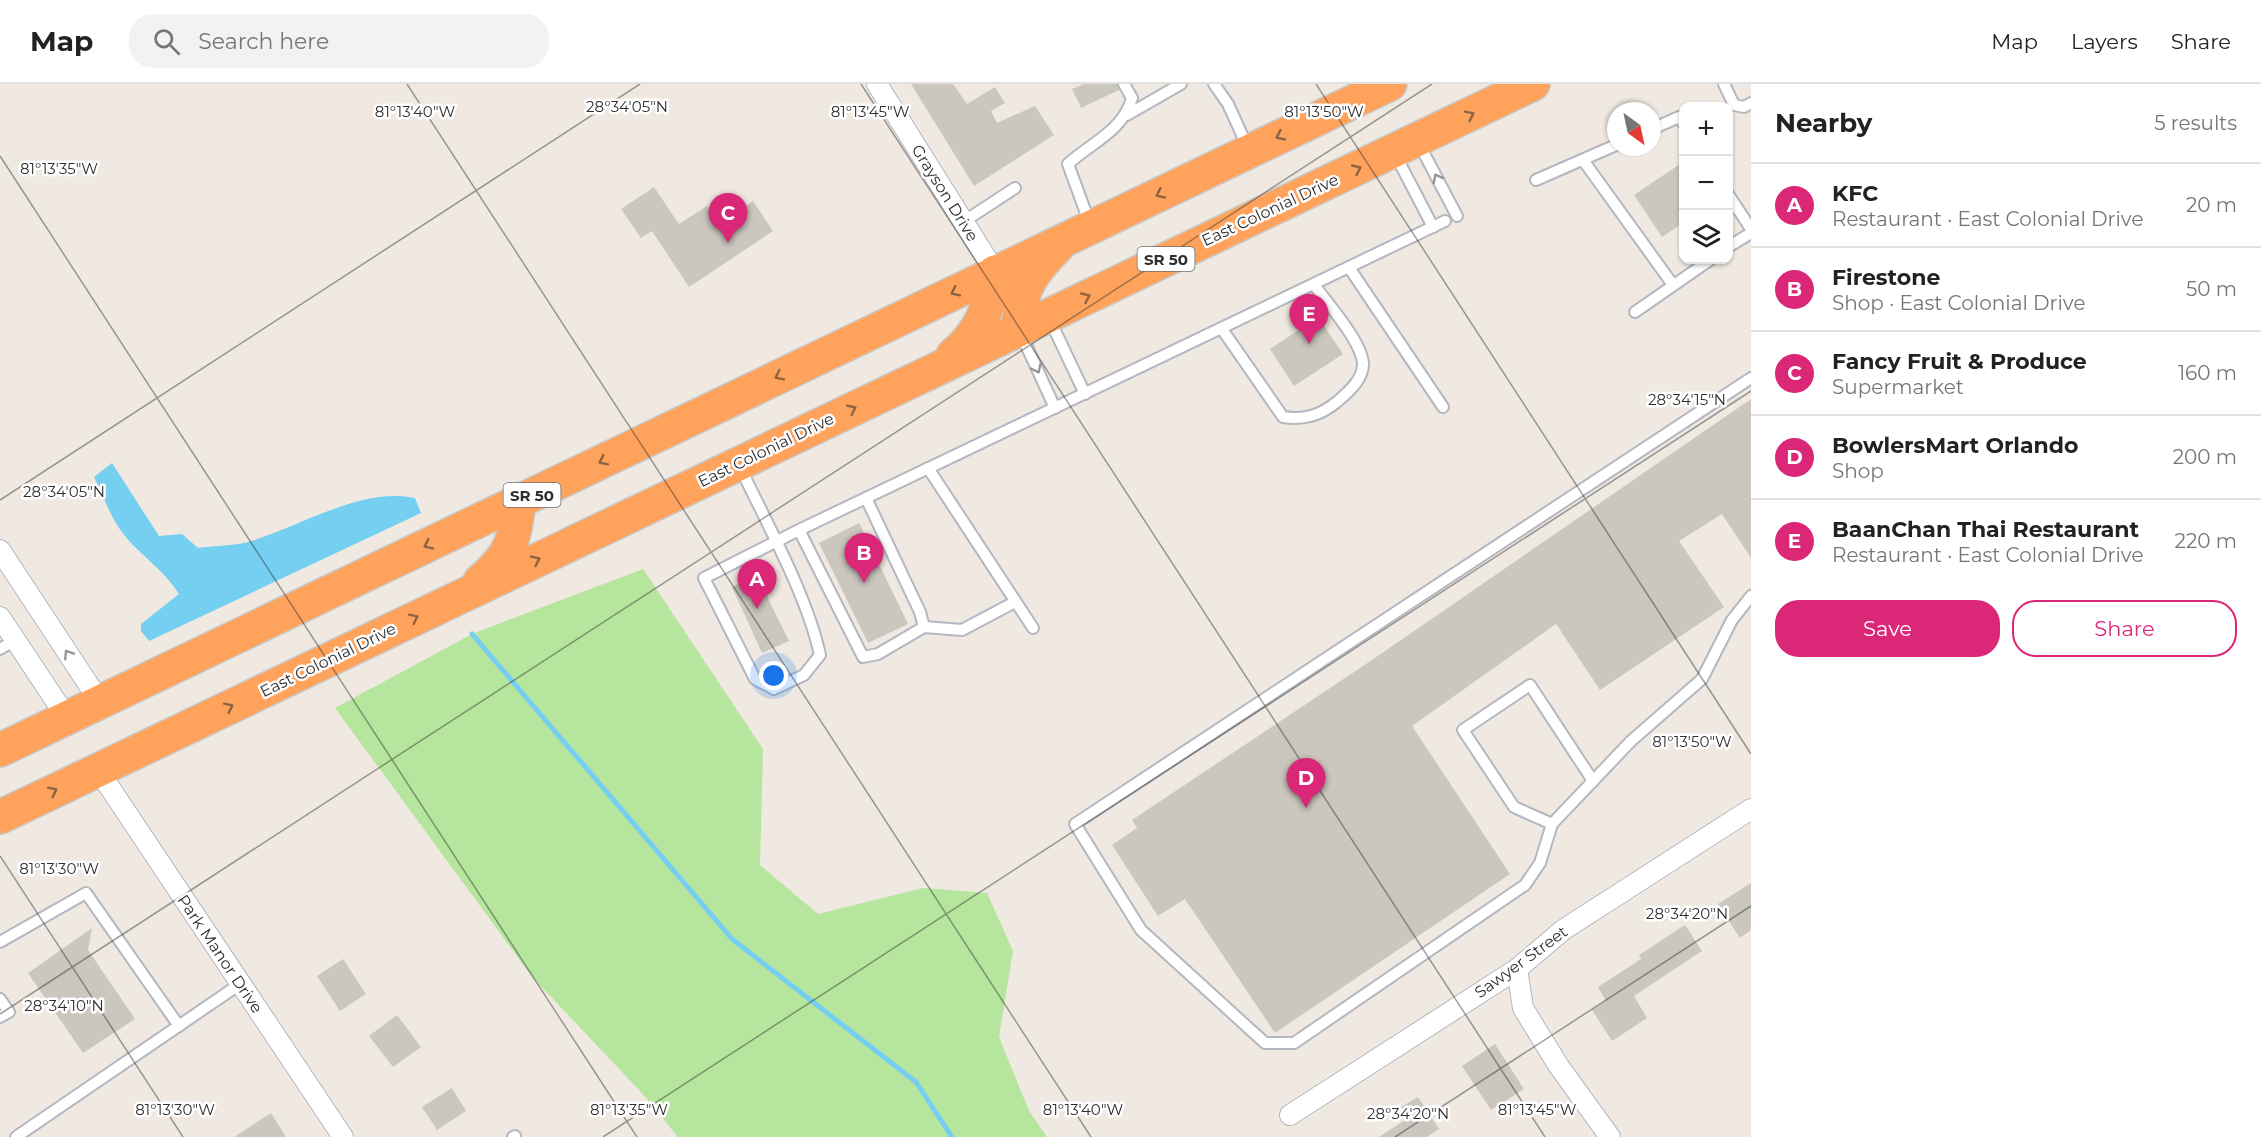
<!DOCTYPE html>
<meta charset="utf-8">
<style>
body{margin:0;font-family:Montserrat,sans-serif;background:#f2f2f2;color:#222}
.controls{position:absolute;right:18px;top:18px;display:grid;overflow:hidden;border-radius:12px;box-shadow:0 2px 4px #0004}
.controls button{width:54px;height:54px;display:grid;place-items:center;padding:0;border:0;border-bottom:2px solid #e0e0e0;background:#fff;color:#222;font:30px sans-serif}
.compass{position:absolute;left:1607px;top:18px;width:54px;height:54px;border-radius:50%;background:#fff;box-shadow:0 2px 4px #0004;rotate:147deg}
.you{position:absolute;left:774px;top:592px;width:21px;height:21px;margin:-15px;border:4px solid #fff;border-radius:50%;background:#1a73e8;box-shadow:0 0 0 9px #1a73e833}
.badge{display:grid;place-items:center;width:39px;height:39px;border-radius:50%;background:#db2777;color:#fff;font-size:20px;font-weight:700}
.pin{position:absolute;translate:-50% -50px;filter:drop-shadow(0 2px 3px #0008)}
.pin::after{content:'';position:absolute;top:32px;width:21px;height:18px;background:inherit;clip-path:polygon(0 0,100% 0,50% 100%)}
.list{margin:0;padding:0;list-style:none}
h2{display:flex;justify-content:space-between;align-items:center;height:78px;margin:0;padding:0 24px;font-size:26px}
h2 small{font-size:20px;font-weight:400;color:#767676}
.list li{display:grid;grid-template-columns:39px 1fr auto;gap:18px;align-items:center;box-sizing:border-box;height:84px;padding:0 24px;border-top:2px solid #e0e0e0}
.list b{display:block;font-size:22px;white-space:nowrap}
.list p{margin:0;font-size:20px;white-space:nowrap;color:#767676}
.list em{font-size:20px;font-style:normal;color:#767676}
.actions{display:flex;gap:12px;padding:18px 24px}
.actions a{flex:1;padding:14px 0;border:2px solid #db2777;border-radius:24px;text-align:center;font-size:21px;color:#db2777}
.actions .main{background:#db2777;color:#fff}
.icon{flex:none;width:33px;height:33px;fill:none;stroke:currentColor;stroke-width:2;stroke-linecap:round;stroke-linejoin:round}
.map{position:relative;flex:none;width:1751px;height:1053px;overflow:hidden}
header{display:flex;align-items:center;gap:36px;box-sizing:border-box;height:84px;padding:0 30px;background:#fff;border-bottom:2px solid #e0e0e0}
header strong{font-size:28px}
nav{display:flex;gap:33px;margin-inline-start:auto;font-size:21px}
.search{width:420px;height:54px;background:#f2f2f2;display:flex;align-items:center;gap:15px;box-sizing:border-box;padding:0 21px;border-radius:24px;color:#767676;font-size:22px}
main{display:flex}
aside{flex:1;background:#fff}
.map>svg:first-child{display:block}
.green{fill:#b6e59e}
.water{fill:#75cff0}
.lines{fill:none;stroke-linecap:round;stroke-linejoin:round}
.stream{stroke:#75cff0;stroke-width:5}
.building{fill:#cbc7bf}
.lane-casing{stroke:#b4b7c1;stroke-width:14}
.street-casing{stroke:#b4b7c1;stroke-width:22}
.highway-casing{stroke:#c9c9c9;stroke-width:36}
.lane{stroke:#fff;stroke-width:10}
.street{stroke:#fff;stroke-width:20}
.highway{stroke:#ffa35c;stroke-width:33}
.oneway{stroke:#8c6343}
.oneway2{stroke:#969696}
.ticks{fill:none;stroke:#2e2e2e;stroke-width:1.5;stroke-opacity:0.45}
.labels{text-anchor:middle;dominant-baseline:central;stroke-width:5;stroke-linejoin:round;paint-order:stroke}
.shield{fill:#fff;stroke:#6d6d6d;stroke-width:1.5}
.shield-label{font-size:15px;font-weight:bold;fill:#2e2e2e}
.street-label{font-size:16px;fill:#2e2e2e;stroke:#fff}
.ticks-label{font-size:15px;text-anchor:middle;fill:#2e2e2e;stroke:#fff;stroke-width:5;stroke-linejoin:round;paint-order:stroke}
</style>
<header>
<strong>Map</strong>
<div class="search"><svg class="icon" aria-label="search" viewBox="0 0 24 24"><circle cx="10" cy="10" r="6"/><path d="M15 15l6 6"/></svg>Search here</div>
<nav><a>Map</a><a>Layers</a><a>Share</a></nav>
</header>
<main>
<div class="map">
<svg width="1751" height="1053" viewBox="0 0 1751 1053">
<rect width="100%" height="100%" fill="#efe9e1"/>
<!-- green -->
<path class="green" d="M643 485 763 665 760 781 818 830 923 804 987 809 1013 867 999 953 1029 1027 1047 1053H678L641 1008 533 894 335 624 472 550Z"/>
<!-- water -->
<path class="water" d="M112 379 159 452 182 450 198 464C213 462 229 462 244 459 297 445 360 402 415 414L421 429 149 557 141 547V540L179 510C163 484 136 469 119 444 109 429 102 409 94 393Z"/>
<g class="lines">
<!-- stream -->
<path class="stream" d="M472 550 732 855 916 998 952 1053"/>
</g>
<!-- building -->
<g class="building">
<path d="M911 0H953L967 20 995 3 1005 19 991 27 997 39 1035 22 1054 51 974 102Z"/>
<path d="M1084 0H1117L1119 6 1081 24 1072 5Z"/>
<path d="M1683 78V139L1662 153 1634 111Z"/>
<path d="M654 103 679 140 707 122 719 140 753 117 773 147 689 203 652 147 641 154 621 125Z"/>
<path d="M1318 233 1343 270 1294 302 1270 265Z"/>
<path d="M1751 315V474L1722 430 1679 457 1724 523 1600 606 1556 540 1412 642 1510 790 1275 949 1185 815 1158 832 1112 761 1137 744 1132 736 1369 578Z"/>
<path d="M859 439 908 540 868 559 819 459Z"/>
<path d="M757 492 789 557 762 569 732 503Z"/>
<path d="M1751 799V846L1740 854 1718 820Z"/>
<path d="M1685 841 1702 867 1634 912 1647 934 1612 957 1592 926 1606 917 1598 903 1641 875 1639 871Z"/>
<path d="M92 844 88 866 135 935 83 969 28 889Z"/>
<path d="M343 875 366 910 340 927 317 892Z"/>
<path d="M397 931 421 963 393 983 369 952Z"/>
<path d="M1495 960 1524 1005 1491 1026 1462 982Z"/>
<path d="M452 1004 466 1027 437 1046 422 1023Z"/>
<path d="M1418 1013 1439 1045 1427 1053H1379L1408 1034 1401 1023Z"/>
<path d="M271 1029 286 1053H234Z"/>
</g>
<g class="lines">
<defs>
<g id="lane">
<path d="M1214 0 1228 20 1248 64"/>
<path d="M1724 0 1734 21 1744 23 1751 19"/>
<path d="M1127 31 1181 0"/>
<path d="M1652 45 1679 33 1684 40"/>
<path d="M1418 58 1457 132"/>
<path d="M1395 70 1433 143"/>
<path d="M1583 76 1673 201"/>
<path d="M1536 96 1616 61"/>
<path d="M1728 110 1751 145"/>
<path d="M963 138 1015 104"/>
<path d="M1090 140 1068 80C1092 58 1123 47 1132 14L1124 0"/>
<path d="M1728 163 1751 149"/>
<path d="M1350 185 1443 323"/>
<path d="M1635 228 1710 176"/>
<path d="M1049 234 1085 310"/>
<path d="M1222 245 1283 333C1304 336 1320 332 1338 317 1348 308 1363 296 1363 280 1362 258 1328 220 1315 202"/>
<path d="M1020 248 1055 324"/>
<path d="M1751 294 1075 740 1141 846 1265 959H1294L1525 801 1540 779 1552 740 1631 657 1702 595 1732 536 1751 512"/>
<path d="M740 383C767 440 807 511 820 571L804 591 774 605 755 595 704 494 799 446 1445 137"/>
<path d="M928 384 1033 544"/>
<path d="M799 446 863 573 878 570 924 543 920 528 866 414"/>
<path d="M924 543 962 546 1015 518"/>
<path d="M0 565 15 556"/>
<path d="M1552 740 1514 723 1463 646 1530 601 1593 697"/>
<path d="M0 858 86 809 179 942"/>
<path d="M0 915 9 928 0 933"/>
<path d="M16 1053 240 900"/>
<path d="M513 1053 515 1052"/>
</g>
<g id="street">
<path d="M877 0 995 188"/>
<path d="M0 466 100 618"/>
<path d="M0 533 67 634"/>
<path d="M98 686 343 1053"/>
<path d="M1517 885 1523 924 1558 981 1610 1053"/>
<path d="M1290 1031 1517 885 1563 846 1751 725"/>
</g>
<g id="highway">
<path d="M1018 245C1021 204 1029 192 1057 163"/>
<path d="M953 271C983 246 988 224 995 188"/>
<path d="M480 497C511 472 515 455 519 417"/>
<path d="M0 666 1390 0"/>
<path d="M0 733 1533 0"/>
</g>
</defs>
<!-- lane casing -->
<use href="#lane" class="lane-casing"/>
<!-- street casing -->
<use href="#street" class="street-casing"/>
<!-- highway casing -->
<use href="#highway" class="highway-casing"/>
<!-- lane -->
<use href="#lane" class="lane"/>
<!-- street -->
<use href="#street" class="street"/>
<!-- highway -->
<use href="#highway" class="highway"/>
</g>
<!-- one-way arrows -->
<defs><path id="oneway-chevron" d="M-2-3.5L2.5 0L-2 3.5" fill="none" stroke-width="1.6" stroke-linecap="round" stroke-linejoin="round" transform="scale(1.5)"/></defs>
<g class="oneway">
<use href="#oneway-chevron" transform="translate(1470 31) rotate(-26)"/>
<use href="#oneway-chevron" transform="translate(1280 52) rotate(155)"/>
<use href="#oneway-chevron" transform="translate(1357 85) rotate(-25)"/>
<use href="#oneway-chevron" transform="translate(1160 110) rotate(155)"/>
<use href="#oneway-chevron" transform="translate(955 208) rotate(154)"/>
<use href="#oneway-chevron" transform="translate(1086 213) rotate(-25)"/>
<use href="#oneway-chevron" transform="translate(779 292) rotate(154)"/>
<use href="#oneway-chevron" transform="translate(852 325) rotate(-26)"/>
<use href="#oneway-chevron" transform="translate(603 377) rotate(154)"/>
<use href="#oneway-chevron" transform="translate(428 461) rotate(154)"/>
<use href="#oneway-chevron" transform="translate(536 476) rotate(-26)"/>
<use href="#oneway-chevron" transform="translate(414 534) rotate(-26)"/>
<use href="#oneway-chevron" transform="translate(229 623) rotate(-26)"/>
<use href="#oneway-chevron" transform="translate(53 707) rotate(-26)"/>
</g>
<g class="oneway2">
<use href="#oneway-chevron" transform="translate(1437 94) rotate(-118)"/>
<use href="#oneway-chevron" transform="translate(1037 285) rotate(65)"/>
<use href="#oneway-chevron" transform="translate(68 570) rotate(-123)"/>
</g>
<!-- ticks -->
<path class="ticks" d="M407 0 1091 1053M861 0 1545 1053M1316 0 1751 670M0 72 637 1053M0 416 640 0M0 772 183 1053M0 930 1432 0M603 1053 1751 307M1395 1053 1751 822"/>
<g class="labels">
<!-- shield labels -->
<g class="shield">
<rect x="1137.5" y="163" width="57" height="24" rx="4.5"/>
<rect x="503.5" y="399" width="57" height="24" rx="4.5"/>
</g>
<g class="shield-label">
<text x="1166" y="175">SR 50</text>
<text x="532" y="411">SR 50</text>
</g>
<!-- street labels -->
<g class="street-label">
<text transform="translate(945 109) rotate(58)">Grayson Drive</text>
<text transform="translate(1270 126) rotate(-25)">East Colonial Drive</text>
<text transform="translate(766 366) rotate(-26)">East Colonial Drive</text>
<text transform="translate(328 576) rotate(-26)">East Colonial Drive</text>
<text transform="translate(220 870) rotate(56)">Park Manor Drive</text>
<text transform="translate(1521 878) rotate(-36)">Sawyer Street</text>
</g>
</g>
<g class="ticks-label">
<text x="627" y="28">28°34'05"N</text>
<text x="415" y="33">81°13'40"W</text>
<text x="870" y="33">81°13'45"W</text>
<text x="1324" y="33">81°13'50"W</text>
<text x="59" y="90">81°13'35"W</text>
<text x="1687" y="321">28°34'15"N</text>
<text x="64" y="413">28°34'05"N</text>
<text x="1692" y="663">81°13'50"W</text>
<text x="59" y="790">81°13'30"W</text>
<text x="1687" y="835">28°34'20"N</text>
<text x="64" y="927">28°34'10"N</text>
<text x="175" y="1031">81°13'30"W</text>
<text x="629" y="1031">81°13'35"W</text>
<text x="1083" y="1031">81°13'40"W</text>
<text x="1537" y="1031">81°13'45"W</text>
<text x="1408" y="1035">28°34'20"N</text>
</g>
</svg>
<div class="controls">
<button>+</button>
<button>−</button>
<button><svg class="icon" aria-label="layers" viewBox="0 0 24 24"><path d="M12 4l9 5-9 5-9-5zM3 14l9 5 9-5"/></svg></button>
</div>
<svg class="compass" viewBox="-18 -18 36 36"><path d="M0-13l5 13h-10z" fill="#e53935"/><path d="M0 13l5-13h-10z" fill="#767676"/></svg>
<div class="you"></div>
<div class="pin badge" style="left:757px;top:525px">A</div>
<div class="pin badge" style="left:864px;top:499px">B</div>
<div class="pin badge" style="left:728px;top:159px">C</div>
<div class="pin badge" style="left:1306px;top:724px">D</div>
<div class="pin badge" style="left:1309px;top:260px">E</div>
</div>
<aside>
<h2>Nearby<small>5 results</small></h2>
<ul class="list">
<li><span class="badge">A</span><div><b>KFC</b><p>Restaurant · East Colonial Drive</p></div><em>20 m</em></li>
<li><span class="badge">B</span><div><b>Firestone</b><p>Shop · East Colonial Drive</p></div><em>50 m</em></li>
<li><span class="badge">C</span><div><b>Fancy Fruit &amp; Produce</b><p>Supermarket</p></div><em>160 m</em></li>
<li><span class="badge">D</span><div><b>BowlersMart Orlando</b><p>Shop</p></div><em>200 m</em></li>
<li><span class="badge">E</span><div><b>BaanChan Thai Restaurant</b><p>Restaurant · East Colonial Drive</p></div><em>220 m</em></li>
</ul>
<div class="actions"><a class="main">Save</a><a>Share</a></div>
</aside>
</main>
